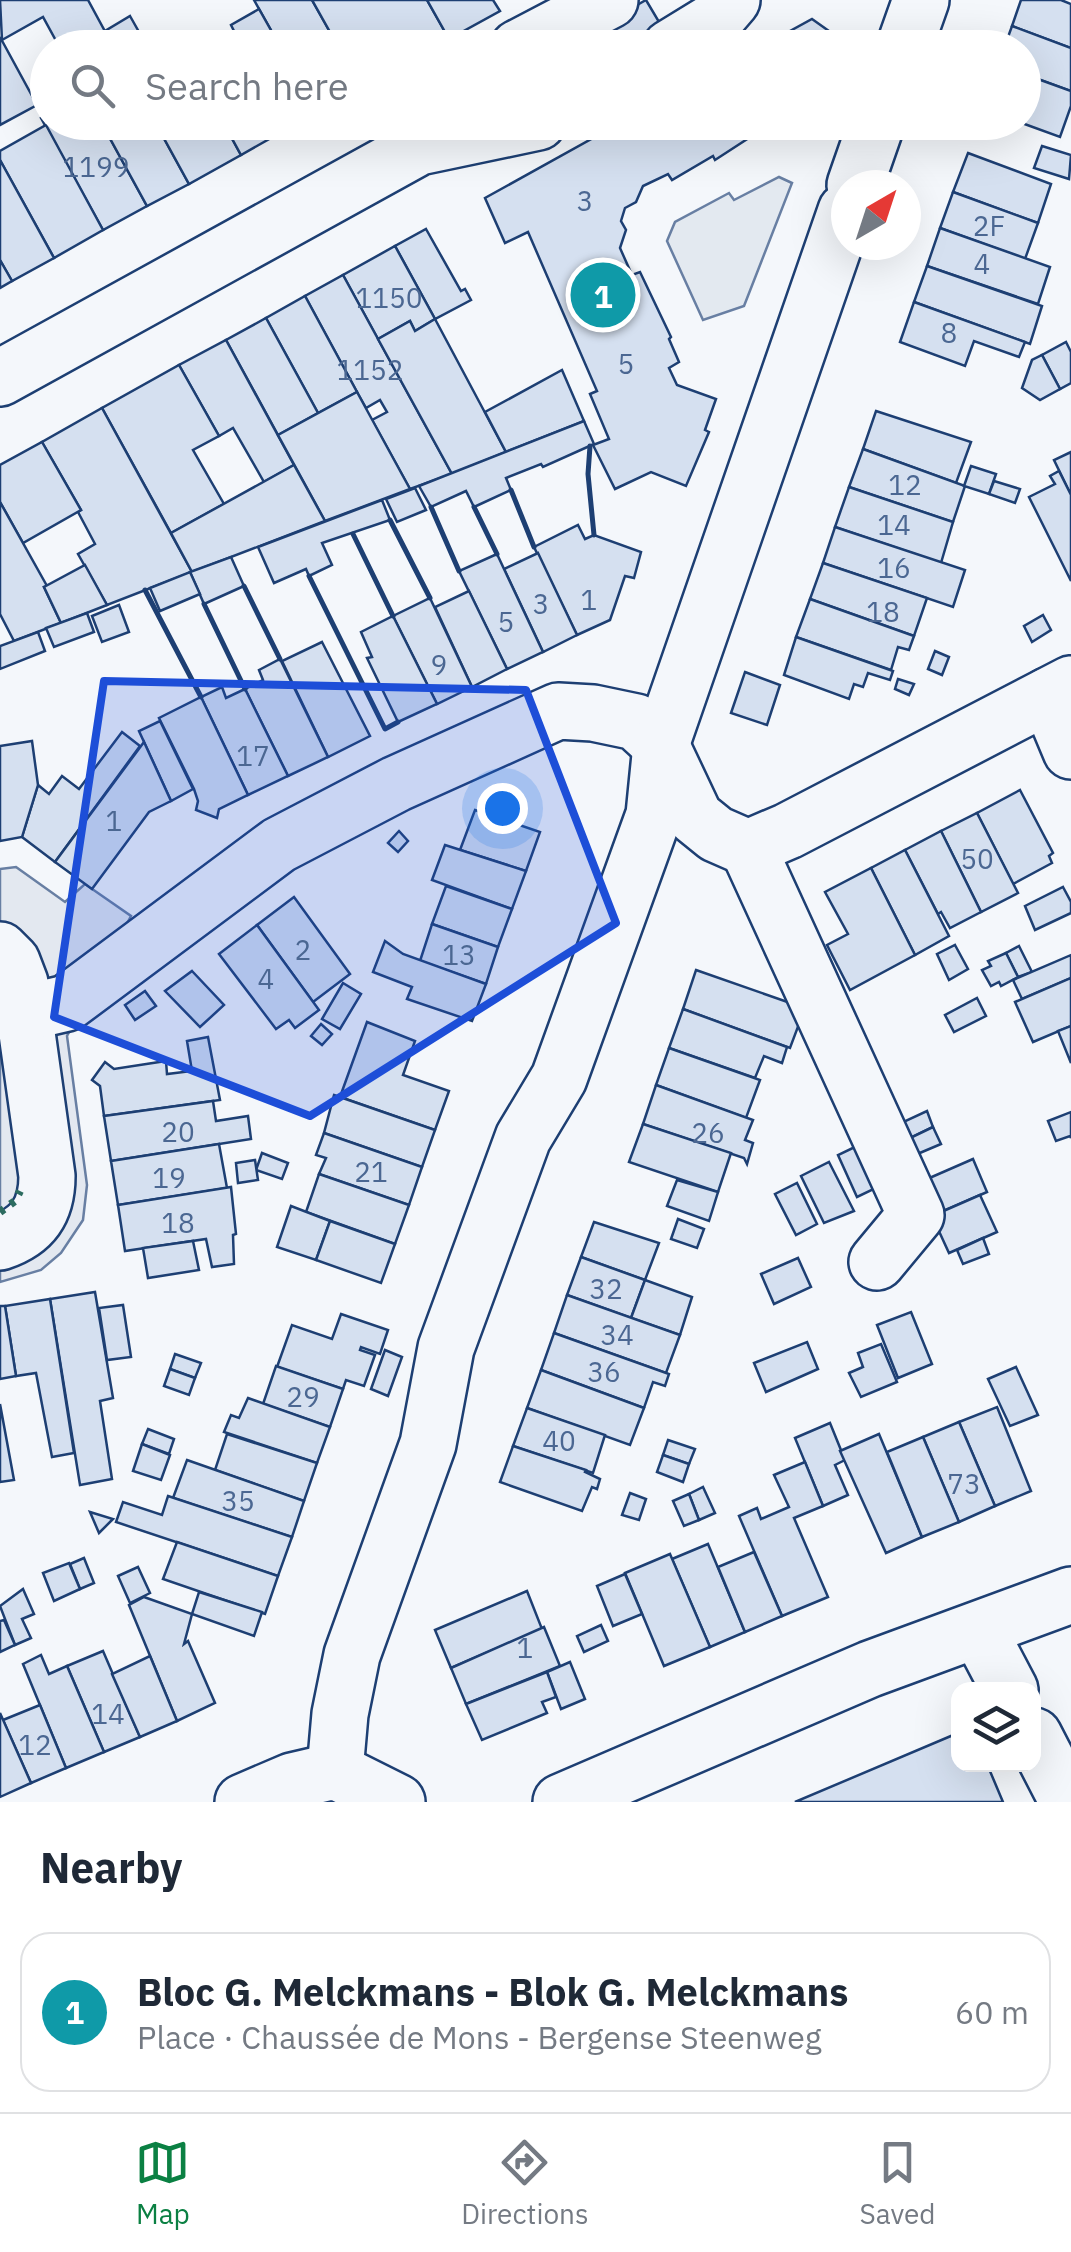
<!DOCTYPE html>
<meta charset="utf-8">
<style>
body{margin:0;font-family:"IBM Plex Sans",sans-serif;background:#f2f2f3;color:#1f2937}
.controls{position:absolute;right:30px;bottom:30px;display:grid;overflow:hidden;border-radius:20px;box-shadow:0 10px 40px #0002}
.controls button{width:90px;height:90px;display:grid;place-items:center;padding:0;border:0;border-bottom:2px solid #e0e1e3;background:#fff;color:#1f2937;font:50px sans-serif}
.compass{position:absolute;left:831px;top:170px;width:90px;height:90px;border-radius:50%;background:#fff;box-shadow:0 10px 40px #0002;rotate:39deg}
.you{position:absolute;left:502px;top:808px;width:35px;height:35px;margin:-25px;border:8px solid #fff;border-radius:50%;background:#1a73e8;box-shadow:0 0 0 15px #1a73e833}
.badge{display:grid;place-items:center;width:65px;height:65px;border-radius:50%;background:#0b8043;color:#fff;font-size:32px;font-weight:700}
.pin{position:absolute;translate:-50% -50%;border:5px solid #fff;box-shadow:0 2px 10px #0006}
.list{margin:0;padding:0;list-style:none}
h2{display:flex;justify-content:space-between;align-items:center;height:130px;margin:0;padding:0 40px;font-size:42px}
h2 small{font-size:32px;font-weight:400;color:#747a83}
.list li{display:grid;grid-template-columns:65px 1fr auto;gap:30px;align-items:center;box-sizing:border-box;height:160px;margin:0 20px 20px;padding:0 20px;border:2px solid #e0e1e3;border-radius:30px}
.list b{display:block;font-size:38px;white-space:nowrap}
.list p{margin:0;font-size:32px;white-space:nowrap;color:#747a83}
.list em{font-size:32px;font-style:normal;color:#747a83}
.icon{flex:none;width:55px;height:55px;fill:none;stroke:currentColor;stroke-width:2;stroke-linecap:round;stroke-linejoin:round}
.map{position:relative;flex:none;width:1071px;height:1802px;overflow:hidden}
.search{position:absolute;background:#fff;box-shadow:0 10px 40px #0002;left:30px;right:30px;top:30px;height:110px;display:flex;align-items:center;gap:25px;box-sizing:border-box;padding:0 35px;border-radius:55px;color:#747a83;font-size:38px}
.sheet{height:310px;background:#fff}
nav{display:flex;justify-content:space-around;align-items:center;box-sizing:border-box;height:140px;border-top:2px solid #e0e1e3;background:#fff;font-size:28px;color:#747a83}
nav a{display:grid;justify-items:center;gap:5px}
nav .on{color:#0b8043}
.map>svg:first-child{display:block}
.green{fill:#e3e9f0;stroke:#687fa3;stroke-width:2.5}
.parking{fill:#e3e8f0;stroke:#687fa3;stroke-width:2.5}
.building{fill:#d5e0f0;stroke:#1d3f73;stroke-width:2.5}
.lines{fill:none;stroke-linecap:round;stroke-linejoin:round}
.minor-casing{stroke:#1d3f73;stroke-width:60}
.major-casing{stroke:#1d3f73;stroke-width:60}
.minor{stroke:#f4f7fb;stroke-width:55}
.major{stroke:#f4f7fb;stroke-width:55}
.hedge{stroke:#2c6c60;stroke-width:8;stroke-dasharray:5 8;stroke-linecap:butt}
.wall{stroke:#1d3f73;stroke-width:5}
.marked{fill:#1d4ed8;fill-opacity:0.2;stroke:#1d4ed8;stroke-width:8;stroke-linejoin:round}
.labels{text-anchor:middle;dominant-baseline:central;stroke-width:8;stroke-linejoin:round;paint-order:stroke}
.number-label{font-size:28px;fill:#4b6792}
</style>
<div class="map">
<svg width="1071" height="1802" viewBox="0 0 1071 1802">
<rect width="100%" height="100%" fill="#f4f7fb"/>
<!-- green -->
<path class="green" d="M779 177 792 183 744 306 703 320 667 241 675 222 729 193 734 200Z"/>
<!-- parking -->
<path class="parking" d="M16 867 65 902 85 884 131 916 67 1036 87 1185 83 1220 61 1253 41 1270 0 1282V869Z"/>
<!-- building -->
<g class="building">
<path d="M0 0H88L114 48H60L43 17 2 40Z"/>
<path d="M254 0H312L339 48H281Z"/>
<path d="M312 0H427L449 39 434 48H339Z"/>
<path d="M427 0H493L500 11 449 39Z"/>
<path d="M646 0 665 32 636 48H571L572 42Z"/>
<path d="M1021 0H1061L1071 4V48L1012 26Z"/>
<path d="M259 9 281 48H230L239 41 231 25Z"/>
<path d="M130 16 148 48H114L105 31Z"/>
<path d="M812 19 843 41 841 48H759Z"/>
<path d="M1012 26 1071 48V91L1024 74V48H1004Z"/>
<path d="M0 37 37 105 0 125Z"/>
<path d="M211 37 226 41 230 48H192Z"/>
<path d="M1024 74 1071 91V106L1060 137 1019 122H1024Z"/>
<path d="M48 114V122H101L147 206 103 230 41 118Z"/>
<path d="M101 122H155L189 184 147 206Z"/>
<path d="M155 122H223L241 155 189 184Z"/>
<path d="M223 122H271L278 134 241 155Z"/>
<path d="M271 122H299L278 134Z"/>
<path d="M622 122H759L755 125 758 132 715 160 713 156 672 180 668 174 643 186 636 202 625 208 621 221 626 230 620 248 632 275 640 272 671 337 669 339 679 362 669 368 677 385 716 399 705 430 709 432 686 486 651 472 615 489 593 445 609 439 590 394 597 391 528 232 505 243 485 198Z"/>
<path d="M46 125 103 230 54 258 0 160V151Z"/>
<path d="M1042 146 1071 155 1069 179 1034 168Z"/>
<path d="M968 153 1051 184 1038 223 953 192Z"/>
<path d="M0 160 54 258 12 281 0 260Z"/>
<path d="M953 192 1038 223 1025 259 940 228Z"/>
<path d="M940 228 1050 267 1038 304 927 266Z"/>
<path d="M426 229 461 291 465 289 471 300 435 319 395 246Z"/>
<path d="M395 246 435 319 415 331 410 321 378 339 343 275Z"/>
<path d="M0 260 12 281 0 288Z"/>
<path d="M927 266 1042 306 1030 344 914 302Z"/>
<path d="M343 275 378 339 452 474 410 489 372 420 387 412 380 400 366 408 357 392 305 296Z"/>
<path d="M305 296 357 392 318 413 266 318Z"/>
<path d="M914 302 1025 342 1019 357 974 341 965 366 900 342Z"/>
<path d="M266 318 318 413 278 435 226 340Z"/>
<path d="M435 319 506 452 452 474 378 339 410 321 415 331Z"/>
<path d="M226 340 294 465 264 482 233 428 219 436 179 365Z"/>
<path d="M1066 342 1071 352V383L1060 389 1042 355Z"/>
<path d="M1042 355 1060 389 1040 400 1022 388 1032 360Z"/>
<path d="M179 365 219 436 193 450 224 504 171 533 102 408Z"/>
<path d="M562 370 584 421 506 452 485 412Z"/>
<path d="M357 392 410 489 325 521 278 435Z"/>
<path d="M102 408 192 572 107 605 78 554 95 544 78 512 81 510 42 442Z"/>
<path d="M876 411 971 442 956 483 863 449Z"/>
<path d="M584 421 594 444 543 467 541 464 506 478 511 490 474 507 466 491 431 507 419 486Z"/>
<path d="M42 442 81 510 23 543 0 502V465Z"/>
<path d="M863 449 965 486 953 522 849 487Z"/>
<path d="M1071 452V495L1054 460Z"/>
<path d="M294 465 325 521 192 572 171 533Z"/>
<path d="M971 466 996 474 989 494 964 486Z"/>
<path d="M1059 471 1071 495V581L1029 497 1055 484 1050 476Z"/>
<path d="M994 481 1020 489 1015 503 989 494Z"/>
<path d="M849 487 953 522 941 563 835 527Z"/>
<path d="M415 488 426 510 397 522 386 499Z"/>
<path d="M382 500 390 520 322 543 332 565 309 576 306 569 274 583 258 547Z"/>
<path d="M0 502 47 586 44 587 61 623 14 641 0 614Z"/>
<path d="M578 525 585 539 594 535 641 552 634 578 625 576 610 620 577 635 534 547Z"/>
<path d="M835 527 965 570 953 607 823 563Z"/>
<path d="M538 553 577 635 543 652 504 569Z"/>
<path d="M497 554 543 652 507 669 459 571Z"/>
<path d="M231 557 244 586 204 604 190 572Z"/>
<path d="M823 563 927 598 914 636 810 599Z"/>
<path d="M85 565 107 605 61 623 44 587Z"/>
<path d="M190 572 200 594 160 611 150 588Z"/>
<path d="M469 591 507 669 472 687 435 607Z"/>
<path d="M430 598 472 687 437 704 393 616Z"/>
<path d="M810 599 914 636 909 650 898 647 891 670 796 637Z"/>
<path d="M119 605 129 632 102 642 92 616Z"/>
<path d="M87 613 94 632 54 647 46 628Z"/>
<path d="M1043 615 1051 630 1032 642 1024 626Z"/>
<path d="M393 616 437 704 398 722 367 658 372 657 361 632Z"/>
<path d="M38 632 45 651 0 669V646Z"/>
<path d="M796 637 893 671 890 680 868 673 863 687 854 684 849 699 784 675Z"/>
<path d="M322 642 370 736 328 757 282 661Z"/>
<path d="M935 651 949 657 942 675 928 669Z"/>
<path d="M280 659 328 757 288 776 245 689 263 680 259 670Z"/>
<path d="M745 672 780 685 767 725 731 713Z"/>
<path d="M898 679 914 684 909 695 895 689Z"/>
<path d="M222 687 226 698 245 689 288 776 248 795 201 697Z"/>
<path d="M201 697 248 795 219 809 217 818 196 810 198 801 194 789 159 718Z"/>
<path d="M160 721 193 789 171 801 139 731Z"/>
<path d="M122 732 140 746 55 862 22 837 38 785 49 794 62 776 79 789Z"/>
<path d="M32 741 38 785 22 837 0 841V746Z"/>
<path d="M144 742 171 801 149 812 92 889 55 862Z"/>
<path d="M1020 790 1053 853 1049 856 1052 863 1013 884 977 813Z"/>
<path d="M475 810 540 832 526 871 460 850Z"/>
<path d="M977 813 1018 893 981 912 941 831Z"/>
<path d="M399 831 408 841 398 852 388 843Z"/>
<path d="M941 831 981 912 950 928 941 912 938 914 905 850Z"/>
<path d="M445 845 526 871 512 909 432 880Z"/>
<path d="M905 850 949 936 915 955 871 868Z"/>
<path d="M871 868 915 955 850 990 827 945 848 934 825 892Z"/>
<path d="M446 886 512 909 498 947 432 924Z"/>
<path d="M1063 887 1071 902V913L1035 930 1025 906Z"/>
<path d="M294 897 350 974 313 1002 257 925Z"/>
<path d="M432 924 498 947 486 984 420 961Z"/>
<path d="M257 925 319 1010 295 1028 289 1020 276 1029 219 954Z"/>
<path d="M385 941 403 954 486 984 472 1021 407 999 412 987 373 972Z"/>
<path d="M955 945 968 969 949 980 937 954Z"/>
<path d="M1019 946 1032 972 1018 977 1006 953Z"/>
<path d="M1006 953 1018 977 1001 986 999 982 991 986 982 970 991 966 988 961Z"/>
<path d="M1071 955V978L1022 999 1013 980Z"/>
<path d="M696 970 799 1006 802 1016 790 1048 683 1009Z"/>
<path d="M192 971 224 1005 200 1027 165 991Z"/>
<path d="M1071 978V1026L1033 1042 1015 1002Z"/>
<path d="M343 983 361 994 340 1029 322 1019Z"/>
<path d="M145 991 156 1006 135 1020 125 1005Z"/>
<path d="M977 998 986 1016 954 1032 945 1015Z"/>
<path d="M683 1009 787 1047 782 1063 764 1056 755 1078 669 1048Z"/>
<path d="M367 1022 415 1041 403 1075 449 1091 435 1130 340 1097Z"/>
<path d="M321 1024 332 1034 322 1045 311 1036Z"/>
<path d="M1071 1026V1063L1058 1031Z"/>
<path d="M208 1037 220 1100 104 1116 100 1086 92 1080 105 1062 114 1069 166 1061 167 1074 192 1071 187 1041Z"/>
<path d="M669 1048 760 1080 746 1118 656 1085Z"/>
<path d="M656 1085 753 1120 745 1140 753 1143 747 1164 744 1158 643 1124Z"/>
<path d="M334 1095 435 1130 422 1167 324 1133Z"/>
<path d="M213 1101 216 1121 248 1116 251 1139 111 1161 104 1116Z"/>
<path d="M927 1111 933 1127 908 1139 901 1123Z"/>
<path d="M1071 1112V1138L1070 1136 1056 1141 1048 1121Z"/>
<path d="M643 1124 731 1153 718 1192 629 1162Z"/>
<path d="M933 1127 941 1144 915 1155 908 1139Z"/>
<path d="M324 1133 422 1167 409 1205 319 1174 326 1158 316 1155Z"/>
<path d="M219 1144 227 1188 118 1205 111 1161Z"/>
<path d="M859 1145 878 1187 857 1197 838 1155Z"/>
<path d="M262 1153 288 1163 282 1179 256 1170Z"/>
<path d="M973 1159 987 1192 932 1216 918 1183Z"/>
<path d="M255 1160 258 1180 238 1183 236 1163Z"/>
<path d="M829 1162 854 1211 824 1223 801 1176Z"/>
<path d="M319 1174 409 1205 395 1244 306 1212Z"/>
<path d="M677 1180 718 1192 709 1221 667 1206Z"/>
<path d="M797 1183 817 1224 796 1235 775 1194Z"/>
<path d="M231 1187 236 1234 233 1235 234 1264 212 1267 206 1239 125 1251 118 1205Z"/>
<path d="M980 1195 997 1232 949 1253 932 1216Z"/>
<path d="M291 1206 330 1221 316 1260 277 1247Z"/>
<path d="M678 1219 704 1229 697 1248 671 1239Z"/>
<path d="M330 1221 395 1244 381 1283 316 1260Z"/>
<path d="M594 1222 659 1243 645 1280 581 1257Z"/>
<path d="M983 1238 989 1254 963 1264 957 1250Z"/>
<path d="M193 1241 199 1270 148 1278 143 1248Z"/>
<path d="M581 1257 645 1280 631 1318 567 1295Z"/>
<path d="M798 1258 811 1287 774 1304 761 1274Z"/>
<path d="M645 1280 692 1297 680 1335 631 1318Z"/>
<path d="M95 1292 113 1398 100 1401 112 1479 80 1485 50 1299Z"/>
<path d="M567 1295 680 1335 666 1373 554 1333Z"/>
<path d="M50 1299 74 1453 52 1457 36 1373 16 1376 5 1306Z"/>
<path d="M123 1305 131 1357 107 1360 99 1308Z"/>
<path d="M0 1306H5L16 1376 0 1379Z"/>
<path d="M911 1312 932 1364 898 1378 877 1325Z"/>
<path d="M341 1314 388 1330 380 1354 361 1347 360 1350 375 1355 364 1386 346 1380 343 1389 277 1367 292 1325 332 1339Z"/>
<path d="M554 1333 669 1374 665 1386 653 1382 644 1408 541 1370Z"/>
<path d="M807 1342 818 1369 766 1392 754 1363Z"/>
<path d="M881 1344 897 1382 861 1397 849 1373 863 1367 858 1353Z"/>
<path d="M385 1350 402 1357 388 1396 371 1389Z"/>
<path d="M175 1354 201 1363 195 1378 170 1369Z"/>
<path d="M276 1366 343 1389 330 1427 263 1404Z"/>
<path d="M1016 1367 1038 1415 1010 1426 988 1379Z"/>
<path d="M170 1369 195 1378 189 1395 164 1386Z"/>
<path d="M541 1370 644 1408 630 1445 527 1408Z"/>
<path d="M248 1398 330 1427 317 1463 224 1432 231 1415 239 1418Z"/>
<path d="M0 1404 14 1480 0 1482Z"/>
<path d="M997 1407 1031 1491 995 1506 959 1422Z"/>
<path d="M527 1408 605 1435 593 1473 513 1446Z"/>
<path d="M959 1422 995 1506 959 1522 923 1437Z"/>
<path d="M830 1423 845 1460 835 1465 848 1495 823 1506 795 1438Z"/>
<path d="M148 1429 174 1439 169 1454 142 1444Z"/>
<path d="M227 1434 317 1463 304 1501 215 1470Z"/>
<path d="M879 1434 922 1537 886 1553 840 1451Z"/>
<path d="M923 1437 959 1522 922 1537 887 1452Z"/>
<path d="M668 1440 695 1449 689 1464 663 1455Z"/>
<path d="M142 1444 170 1455 161 1480 133 1471Z"/>
<path d="M513 1446 586 1470 585 1472 600 1479 597 1489 592 1487 582 1511 500 1482Z"/>
<path d="M663 1455 689 1464 683 1482 657 1472Z"/>
<path d="M187 1460 304 1501 292 1537 173 1498Z"/>
<path d="M805 1462 823 1506 794 1518 828 1597 782 1616 739 1516 757 1508 761 1519 789 1507 774 1475Z"/>
<path d="M703 1487 715 1513 699 1520 689 1494Z"/>
<path d="M630 1493 646 1499 639 1520 622 1515Z"/>
<path d="M689 1494 699 1520 684 1526 673 1501Z"/>
<path d="M168 1496 292 1537 278 1576 116 1522 123 1502 162 1515Z"/>
<path d="M90 1512 113 1519 99 1533Z"/>
<path d="M177 1542 278 1576 265 1614 163 1579Z"/>
<path d="M708 1544 745 1632 710 1647 672 1559Z"/>
<path d="M754 1552 782 1616 745 1632 718 1567Z"/>
<path d="M670 1554 710 1647 664 1666 625 1573Z"/>
<path d="M84 1558 94 1583 80 1589 70 1564Z"/>
<path d="M69 1563 80 1589 54 1601 43 1573Z"/>
<path d="M138 1567 150 1593 130 1603 118 1576Z"/>
<path d="M625 1574 642 1614 613 1626 597 1586Z"/>
<path d="M23 1589 34 1614 22 1619 31 1638 15 1645 0 1606Z"/>
<path d="M527 1591 542 1629 451 1668 435 1630Z"/>
<path d="M199 1592 262 1612 254 1636 192 1614Z"/>
<path d="M144 1597 192 1614 184 1644 188 1641 215 1703 177 1721 129 1605Z"/>
<path d="M4 1620 15 1645 0 1652V1621Z"/>
<path d="M601 1625 608 1641 584 1652 577 1636Z"/>
<path d="M544 1627 560 1666 466 1704 451 1668Z"/>
<path d="M103 1651 140 1737 104 1752 67 1666Z"/>
<path d="M41 1655 49 1674 67 1666 104 1752 66 1768 23 1664Z"/>
<path d="M150 1656 177 1721 140 1737 112 1674Z"/>
<path d="M570 1662 585 1699 561 1709 547 1672Z"/>
<path d="M547 1672 556 1697 542 1702 547 1713 482 1740 466 1704Z"/>
<path d="M40 1705 66 1768 31 1783 3 1720Z"/>
<path d="M0 1713 31 1783 0 1797Z"/>
<path d="M958 1733V1764H987L1003 1802H795Z"/>
</g>
<g class="lines">
<defs>
<g id="minor">
<path d="M904 48 921 0"/>
<path d="M855 185 877 122"/>
<path d="M1048 696 1071 751"/>
<path d="M748 848 916 1215 877 1262"/>
<path d="M0 950 12 962 20 983 47 1176C47 1210 33 1231 0 1242"/>
<path d="M24 1013 67 1003 279 845 396 784 558 711 593 713 636 722 661 745 695 817 716 834 748 848 788 831 1071 684"/>
<path d="M979 1631 1010 1690"/>
<path d="M1034 1736 1068 1802"/>
<path d="M335 1771 340 1714 352 1655 428 1444 446 1348 523 1138 559 1078 654 815 661 745 846 211"/>
<path d="M243 1802 292 1781 335 1771 397 1802"/>
<path d="M561 1802 870 1669 1071 1595"/>
</g>
<g id="major">
<path d="M518 48 610 0"/>
<path d="M670 48 714 21 732 0"/>
<path d="M0 378 419 147 538 122"/>
</g>
</defs>
<!-- minor casing -->
<use href="#minor" class="minor-casing"/>
<!-- major casing -->
<use href="#major" class="major-casing"/>
<!-- minor -->
<use href="#minor" class="minor"/>
<!-- major -->
<use href="#major" class="major"/>
<!-- hedge -->
<path class="hedge" d="M0 1212 15 1201 20 1191"/>
<!-- wall -->
<g class="wall">
<path d="M590 446 588 474 594 535"/>
<path d="M511 490 534 547"/>
<path d="M431 507 459 571"/>
<path d="M474 507 497 554"/>
<path d="M390 520 430 598"/>
<path d="M353 534 393 616"/>
<path d="M309 576 385 729 398 722"/>
<path d="M244 586 280 659"/>
<path d="M145 590 201 697"/>
<path d="M204 604 245 689"/>
</g>
</g>
<!-- marked area -->
<path class="marked" d="M104 681 526 690 616 923 310 1116 54 1017Z"/>
<g class="labels">
<!-- number labels -->
<g class="number-label">
<text x="96" y="166">1199</text>
<text x="585" y="200">3</text>
<text x="989" y="225">2F</text>
<text x="982" y="263">4</text>
<text x="389" y="297">1150</text>
<text x="949" y="332">8</text>
<text x="626" y="363">5</text>
<text x="370" y="369">1152</text>
<text x="905" y="484">12</text>
<text x="894" y="524">14</text>
<text x="894" y="567">16</text>
<text x="589" y="599">1</text>
<text x="541" y="603">3</text>
<text x="883" y="611">18</text>
<text x="506" y="621">5</text>
<text x="439" y="664">9</text>
<text x="253" y="755">17</text>
<text x="114" y="820">1</text>
<text x="977" y="858">50</text>
<text x="303" y="949">2</text>
<text x="459" y="954">13</text>
<text x="266" y="978">4</text>
<text x="178" y="1131">20</text>
<text x="708" y="1132">26</text>
<text x="371" y="1171">21</text>
<text x="169" y="1177">19</text>
<text x="178" y="1222">18</text>
<text x="606" y="1288">32</text>
<text x="617" y="1334">34</text>
<text x="604" y="1371">36</text>
<text x="303" y="1396">29</text>
<text x="559" y="1440">40</text>
<text x="964" y="1483">73</text>
<text x="238" y="1500">35</text>
<text x="525" y="1647">1</text>
<text x="108" y="1713">14</text>
<text x="35" y="1744">12</text>
</g>
</g>
</svg>
<div class="controls">
<button><svg class="icon" aria-label="layers" viewBox="0 0 24 24"><path d="M12 4l9 5-9 5-9-5zM3 14l9 5 9-5"/></svg></button>
</div>
<svg class="compass" viewBox="-18 -18 36 36"><path d="M0-13l5 13h-10z" fill="#e53935"/><path d="M0 13l5-13h-10z" fill="#747a83"/></svg>
<div class="you"></div>
<div class="pin badge" style="left:603px;top:295px;background:#0f9aa8">1</div>
<div class="search"><svg class="icon" aria-label="search" viewBox="0 0 24 24"><circle cx="10" cy="10" r="6"/><path d="M15 15l6 6"/></svg>Search here</div>
</div>
<section class="sheet">
<h2>Nearby<small></small></h2>
<ul class="list">
<li><span class="badge" style="background:#0f9aa8">1</span><div><b>Bloc G. Melckmans - Blok G. Melckmans</b><p>Place · Chaussée de Mons - Bergense Steenweg</p></div><em>60 m</em></li>
</ul>
</section>
<nav>
<a class="on"><svg class="icon" aria-label="map" viewBox="0 0 24 24"><path d="M3 6l6-2 6 2 6-2v14l-6 2-6-2-6 2zM9 4v14M15 6v14"/></svg>Map</a>
<a><svg class="icon" aria-label="directions" viewBox="0 0 24 24"><path d="M12 3l9 9-9 9-9-9zM9 14v-3h6M13 9l2 2-2 2"/></svg>Directions</a>
<a><svg class="icon" aria-label="saved" viewBox="0 0 24 24"><path d="M7 4h10v16l-5-4-5 4z"/></svg>Saved</a>
</nav>
